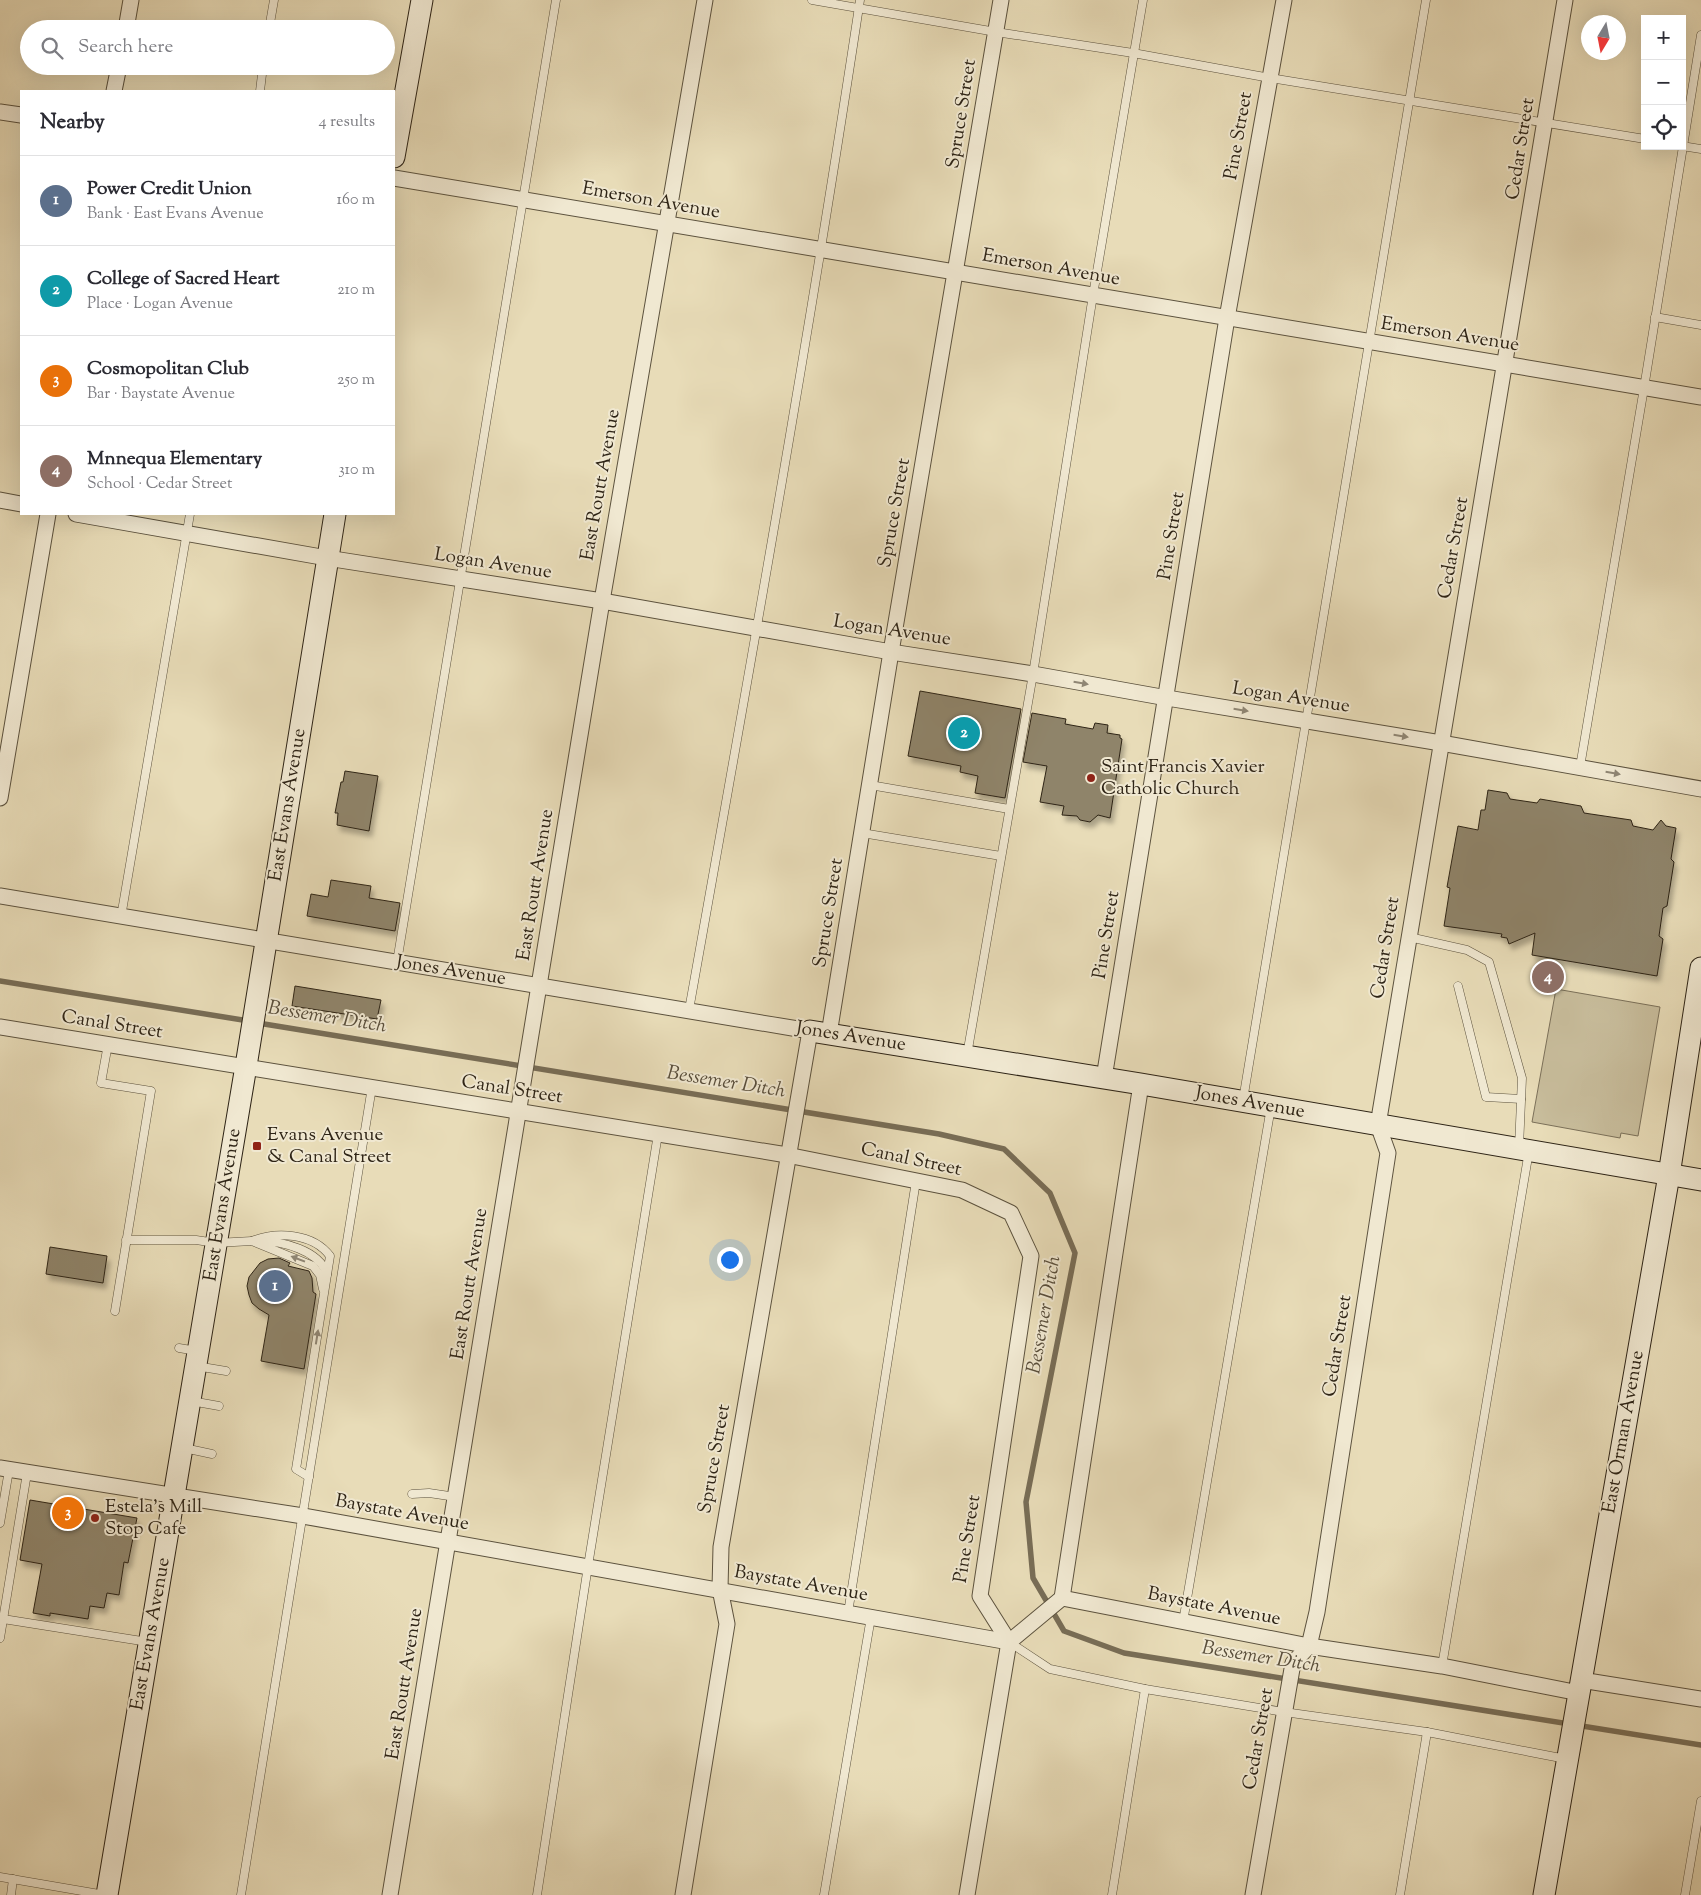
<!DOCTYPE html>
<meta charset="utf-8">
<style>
body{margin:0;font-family:"Sorts Mill Goudy",serif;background:#f2f2f3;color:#2b2b33}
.controls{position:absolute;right:15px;top:15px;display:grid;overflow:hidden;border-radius:0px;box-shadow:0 5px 20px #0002}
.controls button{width:45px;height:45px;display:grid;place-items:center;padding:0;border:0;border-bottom:1px solid #e1e1e2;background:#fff;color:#2b2b33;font:25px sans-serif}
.compass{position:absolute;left:1581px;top:15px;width:45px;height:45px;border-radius:50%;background:#fff;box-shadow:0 5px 20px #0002;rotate:190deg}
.you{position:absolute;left:729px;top:1259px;width:18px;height:18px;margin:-12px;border:4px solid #fff;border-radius:50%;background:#1a73e8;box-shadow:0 0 0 8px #1a73e833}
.badge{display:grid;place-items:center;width:32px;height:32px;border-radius:50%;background:#1a73e8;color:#fff;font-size:16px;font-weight:700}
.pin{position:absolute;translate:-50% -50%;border:2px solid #fff;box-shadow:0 1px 5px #0006}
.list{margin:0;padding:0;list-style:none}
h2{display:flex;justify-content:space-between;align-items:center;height:65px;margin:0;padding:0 20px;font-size:21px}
h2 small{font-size:16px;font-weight:400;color:#7c7c81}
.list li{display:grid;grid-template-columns:32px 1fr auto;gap:15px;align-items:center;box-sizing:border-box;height:90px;padding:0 20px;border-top:1px solid #e1e1e2}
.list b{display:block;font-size:19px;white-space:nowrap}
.list p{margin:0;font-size:16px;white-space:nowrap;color:#7c7c81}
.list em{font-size:16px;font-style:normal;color:#7c7c81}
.icon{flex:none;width:28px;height:28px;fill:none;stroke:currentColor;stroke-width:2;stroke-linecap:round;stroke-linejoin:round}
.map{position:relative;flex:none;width:1701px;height:1895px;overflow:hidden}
.search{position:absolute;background:#fff;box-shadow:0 5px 20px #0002;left:20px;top:20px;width:375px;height:55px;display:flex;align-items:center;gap:12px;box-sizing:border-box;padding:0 18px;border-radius:28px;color:#7c7c81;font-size:19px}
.panel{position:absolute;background:#fff;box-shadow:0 5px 20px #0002;left:20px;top:90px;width:375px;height:425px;border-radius:0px}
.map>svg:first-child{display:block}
.green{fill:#c8bd9c;stroke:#7b7059}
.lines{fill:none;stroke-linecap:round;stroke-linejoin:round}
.stream{stroke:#786d56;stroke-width:5.5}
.building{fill:#8f846a;stroke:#2e2416;filter:url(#shadow)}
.lane-casing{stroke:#5c523e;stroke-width:9}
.street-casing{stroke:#5c523e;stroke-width:17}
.secondary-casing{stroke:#2e2416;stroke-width:23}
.lane{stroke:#f0e8d1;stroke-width:8}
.street{stroke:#f0e8d1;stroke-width:15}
.secondary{stroke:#f0e8d1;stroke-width:21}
.oneway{fill:#8f8674}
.poi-dot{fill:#8f2418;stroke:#f0e8d1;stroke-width:2}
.labels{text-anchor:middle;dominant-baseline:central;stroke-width:4;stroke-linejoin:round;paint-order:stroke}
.street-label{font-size:19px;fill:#2e2416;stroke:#f0e8d1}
.poi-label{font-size:19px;fill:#2e2416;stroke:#f0e8d1;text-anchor:start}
.water-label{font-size:20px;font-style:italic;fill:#594e3b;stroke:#f0e8d1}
</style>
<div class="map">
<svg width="1701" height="1895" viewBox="0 0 1701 1895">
<defs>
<filter id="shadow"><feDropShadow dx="3" dy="5.5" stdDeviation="2.5" flood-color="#0004"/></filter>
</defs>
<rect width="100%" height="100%" fill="#e8dcb8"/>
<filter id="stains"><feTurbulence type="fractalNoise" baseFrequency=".004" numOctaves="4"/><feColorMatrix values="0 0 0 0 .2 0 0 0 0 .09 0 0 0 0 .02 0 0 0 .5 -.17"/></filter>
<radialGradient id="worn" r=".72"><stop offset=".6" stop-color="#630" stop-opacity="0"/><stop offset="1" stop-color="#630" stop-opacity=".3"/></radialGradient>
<!-- green -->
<path class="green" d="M1556 989 1660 1007 1638 1136 1621 1133 1620 1138 1532 1122Z"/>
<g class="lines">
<!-- stream -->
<g class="stream">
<path d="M0 981 249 1021"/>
<path d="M258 1023 939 1134 1004 1149 1050 1193 1075 1253 1026 1502 1033 1578 1064 1631 1124 1653 1701 1745"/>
</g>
</g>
<!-- building -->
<g class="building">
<path d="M920 691 1021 709 1005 798 975 793 978 776 960 772 961 766 908 756Z"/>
<path d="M1032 713 1066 719 1065 724 1093 729 1095 723 1108 725 1107 733 1120 735V738L1122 739 1110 818 1098 815 1090 822 1080 820 1077 816 1062 815 1064 806 1040 802 1047 766 1023 762Z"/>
<path d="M345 771 378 776 369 831 337 825 338 813H335L341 782H343Z"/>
<path d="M1488 790 1507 793 1510 799 1537 803 1540 799 1581 806 1584 813 1631 820 1633 826 1653 830 1661 820 1666 826 1676 828 1671 859 1674 862 1667 906 1663 908 1659 936 1663 939 1657 976 1532 955 1535 933 1509 944 1507 938 1501 937 1502 934 1444 926 1450 888 1447 887 1458 826 1478 830 1481 810H1485Z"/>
<path d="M331 880 371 886 369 898 400 903 395 931 307 916 311 894 328 897Z"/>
<path d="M295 986 381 1000 377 1019 292 1006Z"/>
<path d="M50 1247 107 1256 103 1283 46 1274Z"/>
<path d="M279 1258 290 1263 288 1266 309 1271 312 1278 313 1292 316 1294 304 1369 261 1361 269 1315 259 1309 252 1303 249 1295 247 1286 249 1277 260 1263 268 1259Z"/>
<path d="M30 1500 137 1518 128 1563 124 1562 119 1595 107 1593 104 1608 90 1606 88 1619 50 1613V1616L33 1613 42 1564 20 1560Z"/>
</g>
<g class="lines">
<defs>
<g id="lane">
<path d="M812 0 996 32 1133 53 1270 78 1645 139"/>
<path d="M269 29 274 0"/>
<path d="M260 91 263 66"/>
<path d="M1682 146 1701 149"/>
<path d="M1655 317 1701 325"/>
<path d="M1580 767 1644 388 1701 35"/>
<path d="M870 785 1009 809"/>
<path d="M862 833 1001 856"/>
<path d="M121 917 190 514"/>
<path d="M1409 937 1467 950 1489 962 1522 1078 1519 1147"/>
<path d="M397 962 556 0"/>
<path d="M1458 986 1486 1097 1521 1099"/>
<path d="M689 1010C749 674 809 338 860 0"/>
<path d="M108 1044 101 1083 151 1091 115 1311"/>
<path d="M967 1055 1033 674 1093 295 1143 0"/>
<path d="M1243 1100 1426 0"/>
<path d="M126 1240H196L216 1243 252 1241 313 1266 320 1275 323 1289"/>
<path d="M252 1241C276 1231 313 1233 330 1256L296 1469 309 1477"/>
<path d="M259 1241C282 1241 319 1250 327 1274"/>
<path d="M179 1348 197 1351"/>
<path d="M196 1366 226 1371"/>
<path d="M191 1401 219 1406"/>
<path d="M184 1448 212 1454"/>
<path d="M412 1494 429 1493 456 1497"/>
<path d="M0 1523 9 1470"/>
<path d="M848 1613 916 1181"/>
<path d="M3 1619 148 1642"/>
<path d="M1183 1622 1271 1107"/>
<path d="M0 1638 27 1473"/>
<path d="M1009 1642 1050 1669 1145 1689 1284 1712 1427 1732 1566 1759"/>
<path d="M1442 1666 1529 1151"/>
<path d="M0 1877 105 1895"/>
<path d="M11 1895 13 1879"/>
<path d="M241 1895 372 1087"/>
<path d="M537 1895 588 1566 658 1134"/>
<path d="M824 1895 871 1617"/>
<path d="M1112 1895 1145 1689"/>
<path d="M1400 1895 1427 1732"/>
<path d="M1685 1895 1701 1801"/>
</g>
<g id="street">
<path d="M126 29 131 0"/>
<path d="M114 91 119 66"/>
<path d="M0 112 21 115"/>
<path d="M394 178 1701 397"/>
<path d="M0 500 21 504"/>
<path d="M76 514 327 558 602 601 891 652 1033 674 1167 698 1441 743 1701 789"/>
<path d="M0 798 48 514"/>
<path d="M0 896 810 1031 721 1547 720 1589 727 1624 683 1895"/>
<path d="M0 1027 787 1155 962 1190 1011 1213 1031 1256 980 1596 1009 1642 967 1895"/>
<path d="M829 1034 891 652 1001 0"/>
<path d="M1104 1078 1227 318 1284 0"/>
<path d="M0 1468 303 1516 1009 1642 1062 1598"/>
<path d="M1062 1598 1309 1646 1442 1666 1579 1693"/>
<path d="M1062 1598 1141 1084"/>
<path d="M1581 1680 1701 1699"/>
<path d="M390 1895 602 601 705 0"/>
<path d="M1253 1895 1293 1663 1309 1646 1317 1612 1388 1153 1378 1125 1565 0"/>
</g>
<g id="secondary">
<path d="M394 157 422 0"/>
<path d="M810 1031 1141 1084 1701 1180"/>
<path d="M107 1895 246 1066 335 514"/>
<path d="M1544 1895 1669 1175 1701 968"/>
</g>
</defs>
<!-- lane casing -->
<use href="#lane" class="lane-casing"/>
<!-- street casing -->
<use href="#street" class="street-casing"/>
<!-- secondary casing -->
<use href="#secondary" class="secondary-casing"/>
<!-- lane -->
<use href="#lane" class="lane"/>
<!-- street -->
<use href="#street" class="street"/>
<!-- secondary -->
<use href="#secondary" class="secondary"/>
</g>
<!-- one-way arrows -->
<defs><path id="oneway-solid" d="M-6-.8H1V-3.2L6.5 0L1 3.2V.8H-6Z" transform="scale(1.25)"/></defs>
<g class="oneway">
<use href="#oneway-solid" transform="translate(1081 683) rotate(10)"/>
<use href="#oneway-solid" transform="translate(1241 710) rotate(9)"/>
<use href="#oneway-solid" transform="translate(1401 736) rotate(9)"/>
<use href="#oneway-solid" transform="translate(1613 773) rotate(10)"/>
<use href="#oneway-solid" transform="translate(298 1259) rotate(-159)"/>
<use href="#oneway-solid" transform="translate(317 1337) rotate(-81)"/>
</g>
<!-- markers -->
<g class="poi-dot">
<circle cx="1091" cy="778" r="5"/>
<rect x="252" y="1141" width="10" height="10" rx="2.5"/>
<circle cx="95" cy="1518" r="5"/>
</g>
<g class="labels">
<!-- street labels -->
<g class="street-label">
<text transform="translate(962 114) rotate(-81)">Spruce Street</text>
<text transform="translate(1239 136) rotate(-80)">Pine Street</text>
<text transform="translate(1521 149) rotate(-81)">Cedar Street</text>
<text transform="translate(651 201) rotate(10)">Emerson Avenue</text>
<text transform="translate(1051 268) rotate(10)">Emerson Avenue</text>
<text transform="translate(1450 335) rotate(9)">Emerson Avenue</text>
<text transform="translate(601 485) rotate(-80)">East Routt Avenue</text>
<text transform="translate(895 513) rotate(-80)">Spruce Street</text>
<text transform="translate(1172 536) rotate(-81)">Pine Street</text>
<text transform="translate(1454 548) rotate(-80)">Cedar Street</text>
<text transform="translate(493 564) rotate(9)">Logan Avenue</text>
<text transform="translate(892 631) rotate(9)">Logan Avenue</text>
<text transform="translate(1291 698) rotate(9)">Logan Avenue</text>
<text transform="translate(288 805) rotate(-81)">East Evans Avenue</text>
<text transform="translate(536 885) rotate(-81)">East Routt Avenue</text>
<text transform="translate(829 913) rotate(-81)">Spruce Street</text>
<text transform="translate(1107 935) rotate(-81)">Pine Street</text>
<text transform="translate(1386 948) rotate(-81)">Cedar Street</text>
<text transform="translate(451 971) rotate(9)">Jones Avenue</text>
<text transform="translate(112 1025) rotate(9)">Canal Street</text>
<text transform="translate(851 1037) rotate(9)">Jones Avenue</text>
<text transform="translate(512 1090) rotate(9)">Canal Street</text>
<text transform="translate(1250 1103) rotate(10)">Jones Avenue</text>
<text transform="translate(911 1160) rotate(12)">Canal Street</text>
<text transform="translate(223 1205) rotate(-81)">East Evans Avenue</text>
<text transform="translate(470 1284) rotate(-81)">East Routt Avenue</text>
<text transform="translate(1338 1346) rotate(-81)">Cedar Street</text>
<text transform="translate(1624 1432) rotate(-80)">East Orman Avenue</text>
<text transform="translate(715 1459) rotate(-80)">Spruce Street</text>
<text transform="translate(402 1513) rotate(10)">Baystate Avenue</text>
<text transform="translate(968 1539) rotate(-81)">Pine Street</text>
<text transform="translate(801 1584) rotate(10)">Baystate Avenue</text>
<text transform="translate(1214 1607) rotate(11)">Baystate Avenue</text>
<text transform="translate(151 1634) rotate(-80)">East Evans Avenue</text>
<text transform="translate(405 1684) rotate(-81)">East Routt Avenue</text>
<text transform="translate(1259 1739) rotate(-80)">Cedar Street</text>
</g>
<!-- poi labels -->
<g class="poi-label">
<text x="1101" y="767">Saint Francis Xavier<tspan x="1101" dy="22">Catholic Church</tspan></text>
<text x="267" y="1135">Evans Avenue<tspan x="267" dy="22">&amp; Canal Street</tspan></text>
<text x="105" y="1507">Estela's Mill<tspan x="105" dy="22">Stop Cafe</tspan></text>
</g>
<!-- water labels -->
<g class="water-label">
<text transform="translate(327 1018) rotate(9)">Bessemer Ditch</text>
<text transform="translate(726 1083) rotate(9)">Bessemer Ditch</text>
<text transform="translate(1045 1315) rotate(-80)">Bessemer Ditch</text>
<text transform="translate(1261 1658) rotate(9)">Bessemer Ditch</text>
</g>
</g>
<rect width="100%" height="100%" filter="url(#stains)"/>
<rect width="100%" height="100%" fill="url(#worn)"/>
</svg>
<div class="controls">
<button>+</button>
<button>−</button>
<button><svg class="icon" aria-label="locate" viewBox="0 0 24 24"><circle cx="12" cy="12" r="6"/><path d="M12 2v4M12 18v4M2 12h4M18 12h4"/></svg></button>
</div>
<svg class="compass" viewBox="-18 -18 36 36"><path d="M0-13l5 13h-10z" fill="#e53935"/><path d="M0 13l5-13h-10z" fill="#7c7c81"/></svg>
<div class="you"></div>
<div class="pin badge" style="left:275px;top:1286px;background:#5c6f8a">1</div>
<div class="pin badge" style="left:964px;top:733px;background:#0f9aa8">2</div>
<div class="pin badge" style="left:68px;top:1513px;background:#e8710a">3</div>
<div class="pin badge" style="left:1548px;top:977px;background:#8d6e63">4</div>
<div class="search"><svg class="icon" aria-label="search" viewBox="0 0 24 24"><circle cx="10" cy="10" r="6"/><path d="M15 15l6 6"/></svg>Search here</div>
<section class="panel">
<h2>Nearby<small>4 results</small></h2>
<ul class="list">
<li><span class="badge" style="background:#5c6f8a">1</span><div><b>Power Credit Union</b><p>Bank · East Evans Avenue</p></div><em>160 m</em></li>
<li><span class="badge" style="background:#0f9aa8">2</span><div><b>College of Sacred Heart</b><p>Place · Logan Avenue</p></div><em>210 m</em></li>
<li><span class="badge" style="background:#e8710a">3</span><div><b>Cosmopolitan Club</b><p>Bar · Baystate Avenue</p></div><em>250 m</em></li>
<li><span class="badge" style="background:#8d6e63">4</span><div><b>Mnnequa Elementary</b><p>School · Cedar Street</p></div><em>310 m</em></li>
</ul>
</section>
</div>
